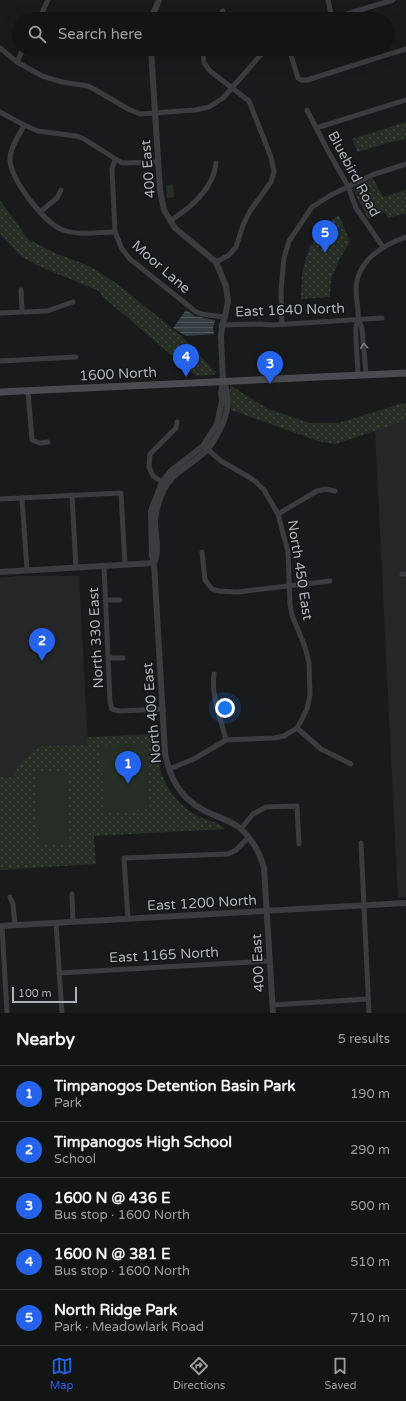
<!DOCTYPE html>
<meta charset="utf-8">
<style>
body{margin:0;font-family:"Varela Round",sans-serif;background:#1c1d1d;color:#f1f3f6}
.scale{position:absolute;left:12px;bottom:10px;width:65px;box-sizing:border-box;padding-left:4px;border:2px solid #adb2ba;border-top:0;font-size:11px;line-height:14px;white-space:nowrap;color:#adb2ba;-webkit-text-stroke:3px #141516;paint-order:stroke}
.you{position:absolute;left:225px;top:708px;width:14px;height:14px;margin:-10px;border:3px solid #fff;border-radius:50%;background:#1a73e8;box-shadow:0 0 0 6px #1a73e833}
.badge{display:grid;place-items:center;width:26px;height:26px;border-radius:50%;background:#2563eb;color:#fff;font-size:13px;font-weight:700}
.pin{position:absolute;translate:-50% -33px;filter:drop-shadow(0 1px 2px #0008)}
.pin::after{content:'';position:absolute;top:21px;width:14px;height:12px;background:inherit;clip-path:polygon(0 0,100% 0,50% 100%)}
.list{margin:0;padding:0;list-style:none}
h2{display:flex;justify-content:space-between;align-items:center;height:52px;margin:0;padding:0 16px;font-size:17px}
h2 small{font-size:13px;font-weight:400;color:#9d9ea0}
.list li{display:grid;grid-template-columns:26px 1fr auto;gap:12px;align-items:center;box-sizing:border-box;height:56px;padding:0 16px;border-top:1px solid #323334}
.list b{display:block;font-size:15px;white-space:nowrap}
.list p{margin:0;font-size:13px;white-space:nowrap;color:#9d9ea0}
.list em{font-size:13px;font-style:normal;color:#9d9ea0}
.icon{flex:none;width:22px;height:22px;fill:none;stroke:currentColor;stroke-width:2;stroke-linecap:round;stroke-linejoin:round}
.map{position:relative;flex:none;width:406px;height:1013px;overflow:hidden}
.search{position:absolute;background:#131414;box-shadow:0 4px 16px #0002;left:12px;right:12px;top:12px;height:44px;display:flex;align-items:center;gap:10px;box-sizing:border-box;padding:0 14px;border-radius:22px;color:#9d9ea0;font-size:15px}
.sheet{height:332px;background:#131414}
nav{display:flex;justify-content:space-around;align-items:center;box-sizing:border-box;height:56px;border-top:1px solid #323334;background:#131414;font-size:11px;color:#9d9ea0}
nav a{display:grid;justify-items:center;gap:2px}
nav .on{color:#2563eb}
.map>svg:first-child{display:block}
.built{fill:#252628}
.green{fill:url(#green-dots)}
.pitch{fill:#262e26}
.water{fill:url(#water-rules)}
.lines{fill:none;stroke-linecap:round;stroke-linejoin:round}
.minor{stroke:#3b3c40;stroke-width:5}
.tertiary{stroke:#3b3c40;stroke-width:6}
.secondary{stroke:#494b50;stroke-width:7}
.oneway{stroke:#7a7d83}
.labels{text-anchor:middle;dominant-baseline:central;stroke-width:3;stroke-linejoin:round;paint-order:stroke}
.street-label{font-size:14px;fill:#adb2ba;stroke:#141516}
</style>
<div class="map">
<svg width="406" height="1013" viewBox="0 0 406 1013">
<defs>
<pattern id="green-dots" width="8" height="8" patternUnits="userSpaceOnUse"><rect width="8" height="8" fill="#262e26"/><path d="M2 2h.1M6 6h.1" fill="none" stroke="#434a43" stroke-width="1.8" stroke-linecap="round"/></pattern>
<pattern id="water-rules" width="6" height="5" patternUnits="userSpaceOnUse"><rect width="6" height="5" fill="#343e43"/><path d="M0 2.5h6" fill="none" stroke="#4f585c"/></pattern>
</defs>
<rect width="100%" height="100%" fill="#191a1b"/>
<!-- built -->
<g class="built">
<path d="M406 420V897L398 898 375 430Z"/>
<path d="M17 576H79L88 745 0 870V578Z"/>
</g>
<!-- green -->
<g class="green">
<path d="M406 122V139L390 142 358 152 352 139Z"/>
<path d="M373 178 383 197 406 190V213L388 218 385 212 368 219 353 189Z"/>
<path d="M0 200 28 239 55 253 89 266 116 283 183 337 214 371H217L214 375 196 376 103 297 99 291 34 264 20 255 0 234Z"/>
<path d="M339 215 350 242 340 258 331 279 330 297 301 299 302 273 309 248 330 221Z"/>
<path d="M230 385 266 408 310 423H338L403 403H406V420L336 444 321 442 231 410Z"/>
<path d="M157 734C158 743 158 753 159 762 162 785 179 807 200 817 208 821 220 822 225 829L94 836 96 864 0 870V777H13L19 764 41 746 87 745V737Z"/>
</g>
<!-- pitch -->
<g class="pitch">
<path d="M173 184 174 197 167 198 166 185Z"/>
<path d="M146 744 150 809 104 812 101 746Z"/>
<path d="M66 771 70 842 39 844 35 772Z"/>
</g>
<!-- water -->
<path class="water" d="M186 310 195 316 215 320 213 328 214 334 186 336 173 328Z"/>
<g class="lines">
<!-- minor -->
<g class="minor">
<path d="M328 0 332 18"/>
<path d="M39 19 48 0"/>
<path d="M216 19 223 11"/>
<path d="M330 19 393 0"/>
<path d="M0 48 17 62 42 76 62 82 88 86 94 89 128 109 140 114 195 110 209 107 223 98 266 49"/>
<path d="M203 49 204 63 210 71 249 101 271 157 274 172 271 182 250 211 243 225 236 247 229 255 216 262"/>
<path d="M289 49 298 78 301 80H307L406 49"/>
<path d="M17 62 23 49"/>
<path d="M307 110 328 151 348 186 356 208 383 247"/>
<path d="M0 112 24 125 38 131 76 136 84 139 122 163 158 162"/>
<path d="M24 125C19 136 10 147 10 159 10 179 44 223 63 230 79 236 99 232 115 232"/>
<path d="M316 128 406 100"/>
<path d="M115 160 112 169 115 232 122 249 130 259 195 311 201 314 225 317"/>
<path d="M40 212 57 198 61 190"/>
<path d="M170 221C190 208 214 189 216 163"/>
<path d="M21 290 22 311"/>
<path d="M0 313 47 311 73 302"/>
<path d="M358 319 362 328 366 374"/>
<path d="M222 325 260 324 272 325 382 318"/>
<path d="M282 325 281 290 284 258 289 241 312 207 331 195 372 175 406 164"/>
<path d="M0 361 76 357"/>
<path d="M358 375C358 360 355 344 356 328 356 325 358 323 358 319 359 309 356 299 356 289 357 261 382 245 406 237"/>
<path d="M28 391 32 440 40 443 48 442"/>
<path d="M164 483 153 476 149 467 150 454 176 428 177 422"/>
<path d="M72 495 76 568"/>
<path d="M22 498 27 570"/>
<path d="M0 499 121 493 125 565"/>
<path d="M278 514 317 491 326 489 335 491"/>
<path d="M202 552 205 580 212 589 219 591 238 592 330 581"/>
<path d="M104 566 110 702 112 709 119 711 163 709"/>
<path d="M402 574H406"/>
<path d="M106 600H120"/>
<path d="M109 658H123"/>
<path d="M214 674C211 697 221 719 226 740"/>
<path d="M297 728 321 749 351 764"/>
<path d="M169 769 194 759 226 740 274 738 284 736 297 728 302 719 307 709 310 695 309 663 305 647 292 615 290 604 288 552 278 514 264 490 256 482 249 477 221 461 206 448"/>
<path d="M241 829 253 814 266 807 297 806 299 844"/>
<path d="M361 843 369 1013"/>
<path d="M72 894 73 922"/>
<path d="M10 897 13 904 15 925"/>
<path d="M128 919 124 858 228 854 236 850 249 837"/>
<path d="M56 923 62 1013"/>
<path d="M2 926 7 1013"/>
<path d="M59 973 269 961"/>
<path d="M272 1005 368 999"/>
</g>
<!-- tertiary -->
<g class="tertiary">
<path d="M151 19 159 0"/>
<path d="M151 49 160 190 164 210 175 228 216 262 226 286 228 301 225 317 222 325 221 337 223 382 221 393 222 401 217 424 203 446 172 470 162 482 151 511 152 556 154 563 165 753C171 784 184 803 214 815 223 819 233 822 241 829 253 840 260 853 264 868L273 1013"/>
<path d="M154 563C160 550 155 535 155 521 156 511 159 500 163 491 173 471 192 465 207 450 210 447 212 443 214 440 226 421 232 403 224 382"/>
<path d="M0 572 154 563"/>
<path d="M0 926 406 903"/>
</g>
<!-- secondary -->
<path class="secondary" d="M0 392 406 373"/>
</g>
<!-- one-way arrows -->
<defs><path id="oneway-chevron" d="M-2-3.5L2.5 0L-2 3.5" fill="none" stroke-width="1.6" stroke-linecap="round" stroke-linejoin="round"/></defs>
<use class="oneway" href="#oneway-chevron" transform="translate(364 346) rotate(-94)"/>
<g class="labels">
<!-- street labels -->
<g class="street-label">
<text transform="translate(148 169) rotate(-95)">400 East</text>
<text transform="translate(354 174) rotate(62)">Bluebird Road</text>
<text transform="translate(161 267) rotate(41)">Moor Lane</text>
<text transform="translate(290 310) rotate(-2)">East 1640 North</text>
<text transform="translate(118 374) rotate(-3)">1600 North</text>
<text transform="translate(300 570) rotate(81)">North 450 East</text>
<text transform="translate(96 638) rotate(-93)">North 330 East</text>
<text transform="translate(152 713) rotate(-95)">North 400 East</text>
<text transform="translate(202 903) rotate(-3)">East 1200 North</text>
<text transform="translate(164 955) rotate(-3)">East 1165 North</text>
<text transform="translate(258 963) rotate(-93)">400 East</text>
</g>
</g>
</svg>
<div class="scale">100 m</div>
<div class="you"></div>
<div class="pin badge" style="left:128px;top:784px">1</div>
<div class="pin badge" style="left:42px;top:661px">2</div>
<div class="pin badge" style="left:270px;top:384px">3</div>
<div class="pin badge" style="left:186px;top:377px">4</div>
<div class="pin badge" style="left:325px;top:253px">5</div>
<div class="search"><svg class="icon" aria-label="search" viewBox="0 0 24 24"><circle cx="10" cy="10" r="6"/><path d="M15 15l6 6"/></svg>Search here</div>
</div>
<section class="sheet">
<h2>Nearby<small>5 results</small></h2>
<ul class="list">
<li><span class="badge">1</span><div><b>Timpanogos Detention Basin Park</b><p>Park</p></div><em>190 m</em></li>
<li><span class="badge">2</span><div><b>Timpanogos High School</b><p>School</p></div><em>290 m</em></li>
<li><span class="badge">3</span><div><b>1600 N @ 436 E</b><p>Bus stop · 1600 North</p></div><em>500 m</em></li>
<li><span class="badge">4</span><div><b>1600 N @ 381 E</b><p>Bus stop · 1600 North</p></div><em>510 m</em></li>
<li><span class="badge">5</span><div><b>North Ridge Park</b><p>Park · Meadowlark Road</p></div><em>710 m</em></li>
</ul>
</section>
<nav>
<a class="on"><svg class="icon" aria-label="map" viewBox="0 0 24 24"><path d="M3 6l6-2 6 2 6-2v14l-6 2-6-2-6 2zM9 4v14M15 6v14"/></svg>Map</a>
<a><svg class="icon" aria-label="directions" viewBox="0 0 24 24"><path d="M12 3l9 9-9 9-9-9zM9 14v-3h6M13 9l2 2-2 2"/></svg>Directions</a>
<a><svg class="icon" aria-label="saved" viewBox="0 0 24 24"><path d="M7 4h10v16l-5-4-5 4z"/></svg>Saved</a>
</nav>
